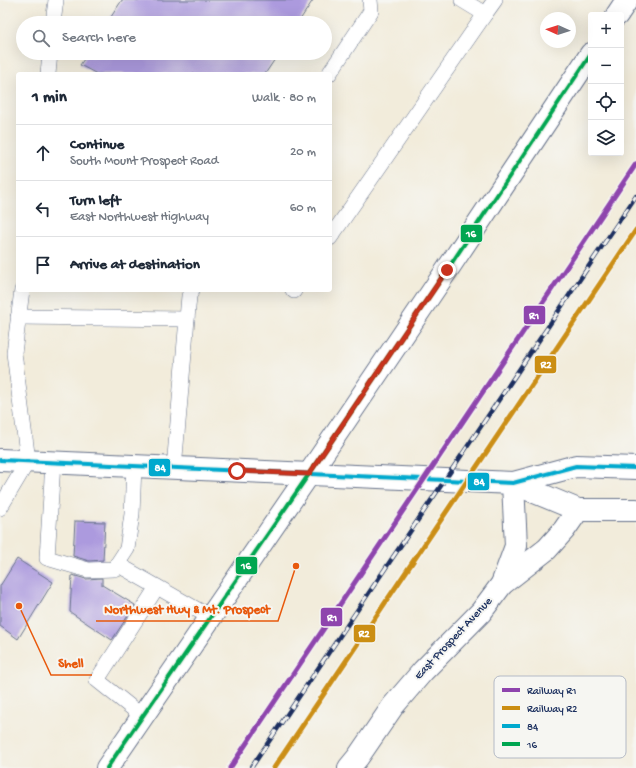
<!DOCTYPE html>
<meta charset="utf-8">
<style>
body{margin:0;font-family:"Gochi Hand",sans-serif;background:#f6f6f7;color:#1f2937}
.controls{position:absolute;right:12px;top:12px;display:grid;overflow:hidden;border-radius:4px;box-shadow:0 4px 16px #0002}
.controls button{width:36px;height:36px;display:grid;place-items:center;padding:0;border:0;border-bottom:1px solid #e0e1e3;background:#fff;color:#1f2937;font:20px sans-serif}
.compass{position:absolute;left:540px;top:12px;width:36px;height:36px;border-radius:50%;background:#fff;box-shadow:0 4px 16px #0002;rotate:273deg}
.stop{position:absolute;width:12px;height:12px;margin:-9px;border:3px solid #c8321e;border-radius:50%;background:#fff}
.stop.end{background:#c8321e;border-color:#fff;box-shadow:0 1px 4px #0008}
.list{margin:0;padding:0;list-style:none}
h2{display:flex;justify-content:space-between;align-items:center;height:52px;margin:0;padding:0 16px;font-size:17px}
h2 small{font-size:13px;font-weight:400;color:#747a83}
.list li{display:grid;grid-template-columns:26px 1fr auto;gap:12px;align-items:center;box-sizing:border-box;height:56px;padding:0 16px;border-top:1px solid #e0e1e3}
.list b{display:block;font-size:15px;white-space:nowrap}
.list p{margin:0;font-size:13px;white-space:nowrap;color:#747a83}
.list em{font-size:13px;font-style:normal;color:#747a83}
.icon{flex:none;width:22px;height:22px;fill:none;stroke:currentColor;stroke-width:2;stroke-linecap:round;stroke-linejoin:round}
.map{position:relative;flex:none;width:636px;height:768px;overflow:hidden}
.search{position:absolute;background:#fff;box-shadow:0 4px 16px #0002;left:16px;top:16px;width:316px;height:44px;display:flex;align-items:center;gap:10px;box-sizing:border-box;padding:0 14px;border-radius:22px;color:#747a83;font-size:15px}
.panel{position:absolute;background:#fff;box-shadow:0 4px 16px #0002;left:16px;top:72px;width:316px;height:220px;border-radius:4px}
.map>svg:first-child{display:block}
.building{fill:#ac9ade}
.lines{fill:none;stroke-linecap:round;stroke-linejoin:round}
.lane-casing{stroke:#66718a;stroke-width:16}
.secondary-casing{stroke:#66718a;stroke-width:24}
.primary-casing{stroke:#66718a;stroke-width:24}
.lane{stroke:#fff;stroke-width:15}
.secondary{stroke:#fff;stroke-width:22}
.primary{stroke:#fff;stroke-width:22}
.rail-casing{stroke:#1b2f5e;stroke-width:4.5}
.rail{stroke:#f6f6f2;stroke-width:3;stroke-dasharray:9;stroke-linecap:butt}
.bus-1-casing{stroke:#f6f6f2;stroke-width:7}
.bus-2-casing{stroke:#f6f6f2;stroke-width:7}
.bus-1{stroke:#00a9ce;stroke-width:4}
.bus-2{stroke:#00a651;stroke-width:4}
.rail-1-casing{stroke:#f6f6f2;stroke-width:8}
.rail-2-casing{stroke:#f6f6f2;stroke-width:8}
.rail-1{stroke:#8e44ad;stroke-width:5}
.rail-2{stroke:#cb8e13;stroke-width:5}
.route{stroke:#c8321e;stroke-width:5}
.labels{text-anchor:middle;dominant-baseline:central;stroke-width:4;stroke-linejoin:round;paint-order:stroke}
.street-label{font-size:12px;fill:#1b2f5e;stroke:#f6f6f2}
.key{fill:#f6f6f2;stroke:#b4bac6;stroke-width:1}
.key-label{font-size:11px;fill:#1b2f5e}
.leader{fill:none;stroke:#e8590c;stroke-width:1.5}
.callout-dot{fill:#e8590c;stroke:#f6f6f2;stroke-width:1.5}
.callout-label{font-size:13px;text-anchor:middle;font-weight:bold;fill:#e8590c;stroke:#f6f6f2;stroke-width:4;stroke-linejoin:round;paint-order:stroke}
.line-badge{stroke:#f6f6f2;stroke-width:1.5}
.badge-label{font-size:11px;text-anchor:middle;font-weight:bold;fill:#fff}
</style>
<div class="map">
<svg width="636" height="768" viewBox="0 0 636 768">
<rect width="100%" height="100%" fill="#f6f6f2"/>
<filter id="ink" filterUnits="userSpaceOnUse"><feTurbulence type="fractalNoise" baseFrequency=".025" numOctaves="2"/><feDisplacementMap in="SourceGraphic" scale="8" xChannelSelector="R" yChannelSelector="G"/><feConvolveMatrix kernelMatrix="1 2 1 2 8 2 1 2 1" color-interpolation-filters="sRGB"/></filter>
<filter id="wash" filterUnits="userSpaceOnUse"><feTurbulence type="fractalNoise" baseFrequency=".012" numOctaves="4" result="noise"/><feDisplacementMap in="SourceGraphic" scale="16" xChannelSelector="R" yChannelSelector="G"/><feGaussianBlur stdDeviation="0.9" result="paint"/><feColorMatrix in="noise" values="0 0 0 0 0 0 0 0 0 0 0 0 0 0 0 0 0 1.4 0 .05"/><feComposite in="paint" operator="in"/></filter>
<g filter="url(#wash)">
<rect width="100%" height="100%" fill="#f2ecdb"/>
<g id="blocks">
<!-- building -->
<g class="building">
<path d="M122 0H313L298 23H107Z"/>
<path d="M88 53H279L265 74H97L80 65Z"/>
<path d="M75 521 105 522 103 560 89 561 73 556Z"/>
<path d="M17 559 53 582 18 639 0 626V586Z"/>
<path d="M72 575 86 579 102 578V585L135 605 112 640 70 612Z"/>
</g>
</g>
</g>
<g filter="url(#ink)">
<use href="#blocks" fill-opacity="0" stroke="#66718a" stroke-width="1"/>
<g class="lines">
<defs>
<g id="lane">
<path d="M485 14 495 0"/>
<path d="M53 23 56 0"/>
<path d="M48 74 50 53"/>
<path d="M329 74 371 11 370 0"/>
<path d="M330 238 485 14 462 0"/>
<path d="M293 290 294 291V290"/>
<path d="M18 317 187 319"/>
<path d="M53 463 47 558 88 570 114 569 127 549 132 514 134 466"/>
<path d="M174 468 189 296 192 290"/>
<path d="M0 508 28 461 14 353 22 290"/>
<path d="M117 564 210 617"/>
<path d="M142 716 97 680 157 587"/>
</g>
<g id="secondary">
<path d="M0 460 513 483 576 466 636 468"/>
<path d="M513 483 578 510H636"/>
<path d="M502 584 547 549 564 530 578 510"/>
<path d="M349 768 358 757 393 706 423 671 481 612 502 584 516 546 513 483"/>
</g>
<g id="primary">
<path d="M617 15 627 0"/>
<path d="M107 768 309 474 447 270 591 54"/>
</g>
</defs>
<!-- lane casing -->
<use href="#lane" class="lane-casing"/>
<!-- secondary casing -->
<use href="#secondary" class="secondary-casing"/>
<!-- primary casing -->
<use href="#primary" class="primary-casing"/>
<!-- lane -->
<use href="#lane" class="lane"/>
<!-- secondary -->
<use href="#secondary" class="secondary"/>
<!-- primary -->
<use href="#primary" class="primary"/>
<defs>
<path id="rail" d="M251 768 636 196"/>
</defs>
<!-- rail casing -->
<use href="#rail" class="rail-casing"/>
<!-- rail -->
<use href="#rail" class="rail"/>
<defs>
<path id="bus-1" d="M0 460 513 483 576 466 636 468"/>
<path id="bus-2" d="M107 768 309 474 447 270 591 54"/>
</defs>
<!-- bus-1 casing -->
<use href="#bus-1" class="bus-1-casing"/>
<!-- bus-2 casing -->
<use href="#bus-2" class="bus-2-casing"/>
<!-- bus-1 -->
<use href="#bus-1" class="bus-1"/>
<!-- bus-2 -->
<use href="#bus-2" class="bus-2"/>
<defs>
<path id="rail-1" d="M230 768 636 164"/>
<path id="rail-2" d="M274 768 636 230"/>
</defs>
<!-- rail-1 casing -->
<use href="#rail-1" class="rail-1-casing"/>
<!-- rail-2 casing -->
<use href="#rail-2" class="rail-2-casing"/>
<!-- rail-1 -->
<use href="#rail-1" class="rail-1"/>
<!-- rail-2 -->
<use href="#rail-2" class="rail-2"/>
</g>
</g>
<g class="lines" filter="url(#ink)">
<!-- route -->
<path class="route" d="M237 471 309 474 447 270"/>
</g>
<g class="labels">
<!-- street labels -->
<g class="street-label">
<text transform="translate(454 639) rotate(-47)">East Prospect Avenue</text>
</g>
</g>
<!-- legend -->
<rect x="494" y="676" width="132" height="82" rx="6" class="key"/>
<rect x="502" y="688" width="18" height="4" fill="#8e44ad"/>
<rect x="502" y="706" width="18" height="4" fill="#cb8e13"/>
<rect x="502" y="724" width="18" height="4" fill="#00a9ce"/>
<rect x="502" y="742" width="18" height="4" fill="#00a651"/>
<g class="key-label">
<text x="527" y="694">Railway R1</text>
<text x="527" y="712">Railway R2</text>
<text x="527" y="730">84</text>
<text x="527" y="748">16</text>
</g>
<!-- callouts -->
<path class="leader" d="M296 566L278 621H96M19 606L51 675H92"/>
<g class="callout-dot">
<circle cx="296" cy="566" r="4"/>
<circle cx="19" cy="606" r="4"/>
</g>
<g class="callout-label">
<text x="187" y="613">Northwest Hwy &amp; Mt. Prospect</text>
<text x="71" y="667">Shell</text>
</g>
<g class="line-badge">
<rect x="460" y="224" width="23" height="19" rx="4" fill="#00a651"/>
<rect x="523" y="305" width="23" height="20" rx="4" fill="#8e44ad"/>
<rect x="534" y="355" width="23" height="19" rx="4" fill="#cb8e13"/>
<rect x="148" y="458" width="23" height="19" rx="4" fill="#00a9ce"/>
<rect x="467" y="472" width="23" height="19" rx="4" fill="#00a9ce"/>
<rect x="235" y="556" width="23" height="19" rx="4" fill="#00a651"/>
<rect x="320" y="607" width="23" height="20" rx="4" fill="#8e44ad"/>
<rect x="353" y="624" width="23" height="19" rx="4" fill="#cb8e13"/>
</g>
<g class="badge-label">
<text x="471" y="237">16</text>
<text x="534" y="319">R1</text>
<text x="546" y="368">R2</text>
<text x="160" y="471">84</text>
<text x="479" y="485">84</text>
<text x="246" y="569">16</text>
<text x="332" y="621">R1</text>
<text x="364" y="637">R2</text>
</g>
</svg>
<div class="controls">
<button>+</button>
<button>−</button>
<button><svg class="icon" aria-label="locate" viewBox="0 0 24 24"><circle cx="12" cy="12" r="6"/><path d="M12 2v4M12 18v4M2 12h4M18 12h4"/></svg></button>
<button><svg class="icon" aria-label="layers" viewBox="0 0 24 24"><path d="M12 4l9 5-9 5-9-5zM3 14l9 5 9-5"/></svg></button>
</div>
<svg class="compass" viewBox="-18 -18 36 36"><path d="M0-13l5 13h-10z" fill="#e53935"/><path d="M0 13l5-13h-10z" fill="#747a83"/></svg>
<div class="stop" style="left:237px;top:471px"></div>
<div class="stop end" style="left:447px;top:270px"></div>
<div class="search"><svg class="icon" aria-label="search" viewBox="0 0 24 24"><circle cx="10" cy="10" r="6"/><path d="M15 15l6 6"/></svg>Search here</div>
<section class="panel">
<h2>1 min<small>Walk · 80 m</small></h2>
<ul class="list">
<li><svg class="icon" aria-label="ahead" viewBox="0 0 24 24"><path d="M12 20V5M6 11l6-6 6 6"/></svg><div><b>Continue</b><p>South Mount Prospect Road</p></div><em>20 m</em></li>
<li><svg class="icon" aria-label="left" viewBox="0 0 24 24"><path d="M17 20v-9H6M10 6l-5 5 5 5"/></svg><div><b>Turn left</b><p>East Northwest Highway</p></div><em>60 m</em></li>
<li><svg class="icon" aria-label="arrive" viewBox="0 0 24 24"><path d="M6 21V4h12l-3 4 3 4H6"/></svg><div><b>Arrive at destination</b></div></li>
</ul>
</section>
</div>
